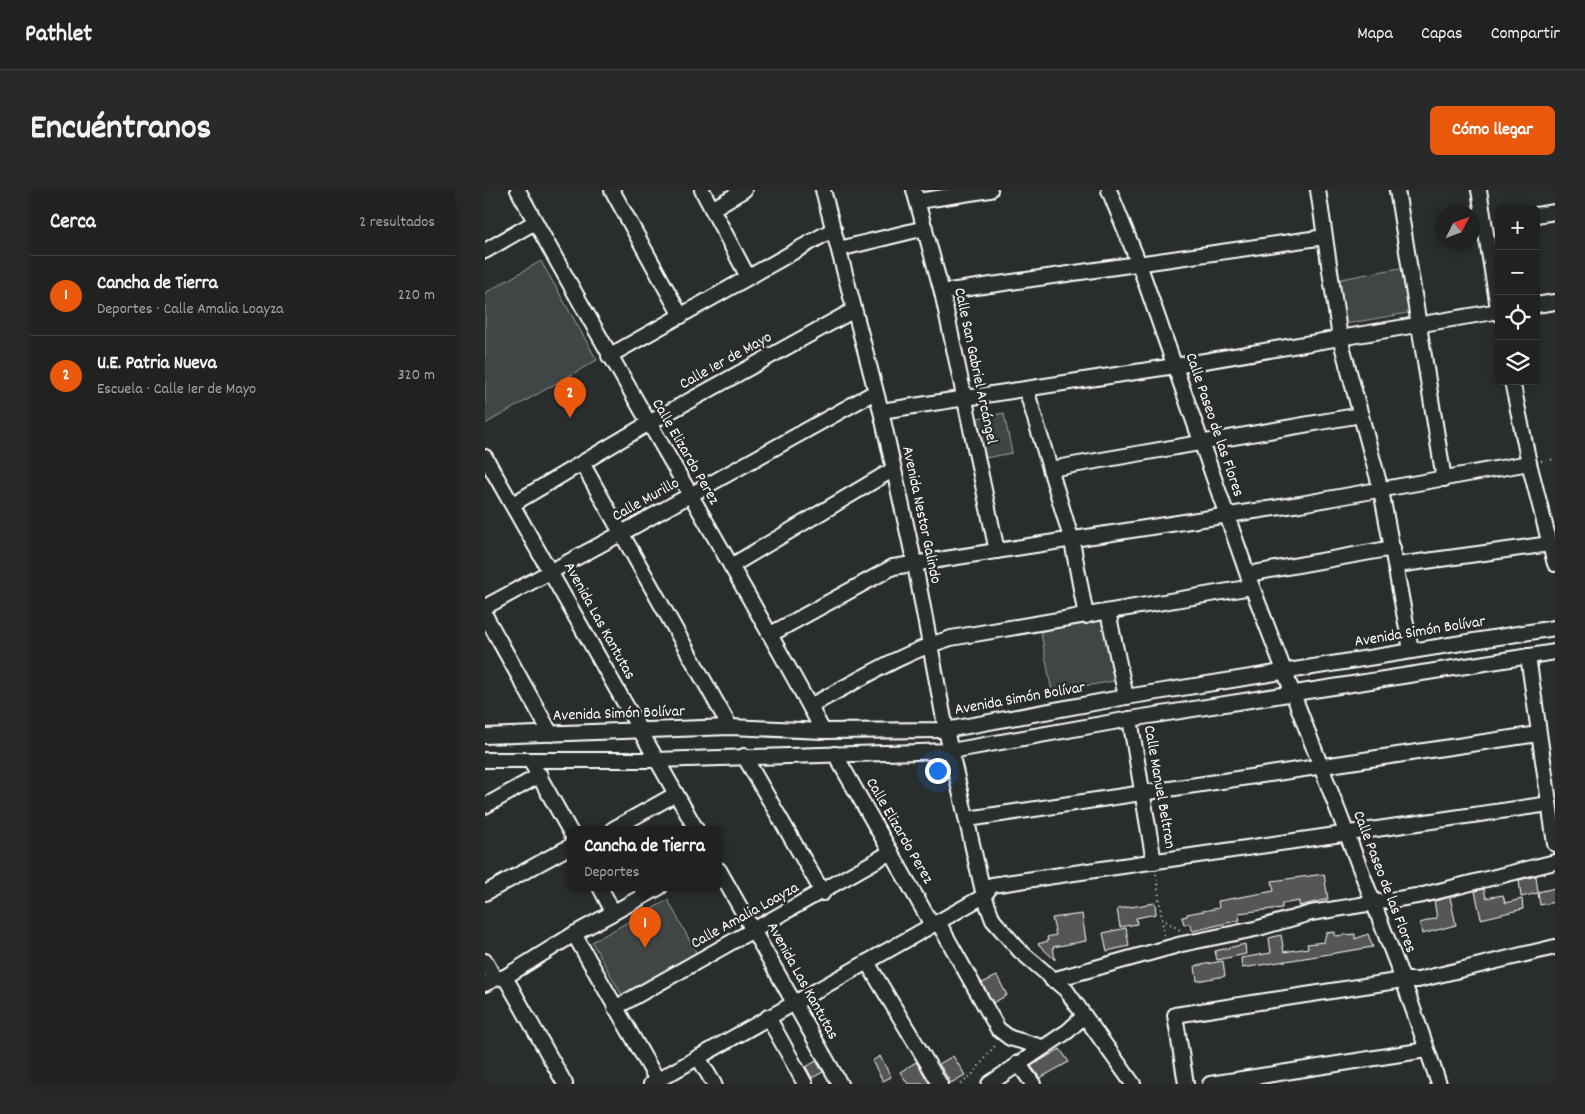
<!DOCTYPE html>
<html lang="es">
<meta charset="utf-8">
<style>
body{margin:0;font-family:Dekko,sans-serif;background:#282a2a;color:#f1f3f6}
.controls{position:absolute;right:15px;top:15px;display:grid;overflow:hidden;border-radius:8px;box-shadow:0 2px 12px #0003}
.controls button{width:45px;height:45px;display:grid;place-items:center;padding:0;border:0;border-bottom:1px solid #3d3f40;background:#202222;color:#f1f3f6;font:25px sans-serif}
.compass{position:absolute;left:950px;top:15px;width:45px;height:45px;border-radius:50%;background:#202222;box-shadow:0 2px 12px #0003;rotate:48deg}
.you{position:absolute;left:452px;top:580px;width:18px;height:18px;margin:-12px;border:4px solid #fff;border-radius:50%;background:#1a73e8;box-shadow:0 0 0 8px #1a73e833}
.badge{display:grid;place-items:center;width:32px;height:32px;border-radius:50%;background:#ea580c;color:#fff;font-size:16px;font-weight:700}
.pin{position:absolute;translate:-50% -41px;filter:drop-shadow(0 1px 2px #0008)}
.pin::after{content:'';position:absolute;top:26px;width:18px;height:15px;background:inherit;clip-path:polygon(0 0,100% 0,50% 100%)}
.popup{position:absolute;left:82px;top:636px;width:155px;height:65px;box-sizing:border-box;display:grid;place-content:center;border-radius:8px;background:#202222;filter:drop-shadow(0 1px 4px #0005);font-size:16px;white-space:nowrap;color:#a2a4a5}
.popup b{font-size:19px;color:#f1f3f6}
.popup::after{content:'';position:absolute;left:50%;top:100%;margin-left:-10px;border:10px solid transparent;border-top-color:#202222}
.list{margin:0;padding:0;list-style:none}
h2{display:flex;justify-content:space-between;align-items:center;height:65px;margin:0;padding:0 20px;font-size:21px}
h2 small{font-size:16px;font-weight:400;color:#a2a4a5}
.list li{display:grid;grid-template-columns:32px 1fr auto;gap:15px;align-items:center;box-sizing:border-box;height:80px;padding:0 20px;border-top:1px solid #3d3f40}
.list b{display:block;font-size:19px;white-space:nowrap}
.list p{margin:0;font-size:16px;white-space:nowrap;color:#a2a4a5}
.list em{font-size:16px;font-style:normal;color:#a2a4a5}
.icon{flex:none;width:28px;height:28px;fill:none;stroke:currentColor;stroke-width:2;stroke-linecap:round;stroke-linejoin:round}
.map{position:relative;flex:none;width:1070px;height:894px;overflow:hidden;border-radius:8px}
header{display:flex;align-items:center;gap:30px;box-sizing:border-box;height:70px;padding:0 25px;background:#202222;border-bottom:1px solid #3d3f40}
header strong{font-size:24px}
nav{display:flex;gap:28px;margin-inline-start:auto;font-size:18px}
.intro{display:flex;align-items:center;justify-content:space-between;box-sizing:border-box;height:120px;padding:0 30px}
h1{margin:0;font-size:35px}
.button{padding:12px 22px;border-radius:8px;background:#ea580c;color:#fff;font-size:18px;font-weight:700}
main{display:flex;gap:30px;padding:0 30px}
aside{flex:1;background:#202222;border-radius:8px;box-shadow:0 2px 12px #0003}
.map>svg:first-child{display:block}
.green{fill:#414445;stroke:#a0a2a2}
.building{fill:#555758;stroke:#fff}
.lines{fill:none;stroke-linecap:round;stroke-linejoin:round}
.minor-casing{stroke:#fff;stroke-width:18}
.path{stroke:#fff;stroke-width:2;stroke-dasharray:1 4;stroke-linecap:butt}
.minor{stroke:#2a2d2e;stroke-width:14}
.labels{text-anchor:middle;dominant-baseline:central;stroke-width:5;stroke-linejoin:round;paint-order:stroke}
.street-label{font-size:16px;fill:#fff;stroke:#2a2d2e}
</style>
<header>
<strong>Pathlet</strong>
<nav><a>Mapa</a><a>Capas</a><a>Compartir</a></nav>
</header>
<div class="intro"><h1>Encuéntranos</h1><a class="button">Cómo llegar</a></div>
<main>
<aside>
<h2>Cerca<small>2 resultados</small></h2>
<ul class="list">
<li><span class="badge">1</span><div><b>Cancha de Tierra</b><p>Deportes · Calle Amalia Loayza</p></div><em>220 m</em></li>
<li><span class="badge">2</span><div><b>U.E. Patria Nueva</b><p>Escuela · Calle 1er de Mayo</p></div><em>320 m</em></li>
</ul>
</aside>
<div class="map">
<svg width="1070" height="894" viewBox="0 0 1070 894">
<rect width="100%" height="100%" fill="#2a2d2e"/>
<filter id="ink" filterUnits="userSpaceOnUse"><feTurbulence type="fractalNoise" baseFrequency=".02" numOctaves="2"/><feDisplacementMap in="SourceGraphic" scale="10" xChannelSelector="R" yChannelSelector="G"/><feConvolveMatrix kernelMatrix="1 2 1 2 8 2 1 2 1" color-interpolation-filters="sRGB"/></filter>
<g filter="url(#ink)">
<!-- green -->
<g class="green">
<path d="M56 71 112 170 0 234V103Z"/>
<path d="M920 77 928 122 860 134 851 90Z"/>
<path d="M519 223 527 263 500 268 493 228Z"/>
<path d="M617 428 629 491 567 502 555 438Z"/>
<path d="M183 710 212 764 137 805 107 752Z"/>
</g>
<!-- building -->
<g class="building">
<path d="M839 684 843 709 814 716V711L797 714V718L753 723 755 730 708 741 704 734 699 735 697 727 702 726V724L734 718 733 711 789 701 787 691Z"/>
<path d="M1051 686 1053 702 1070 698V712L1055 715 1053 703 1036 707 1034 690Z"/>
<path d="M999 699 1001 708 1018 705 1020 713 1037 709 1038 719 996 729 990 701Z"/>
<path d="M965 707 971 735 937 744 935 733 952 728 949 711Z"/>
<path d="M670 713 671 724 651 728 652 734 635 737 632 719Z"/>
<path d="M597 724 601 751 568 757 570 770 553 754 563 751 562 747 571 745 567 728Z"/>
<path d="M641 738 644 756 622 761 618 743Z"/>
<path d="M850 742V746L870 744V749L883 744 888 757 757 778 756 768 786 763 784 748 796 745 799 762 823 758 822 754 839 752 841 743Z"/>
<path d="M760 754 761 764 732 770 730 761Z"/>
<path d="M738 771 740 786 712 791 710 776Z"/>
<path d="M512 786 522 805 508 813 497 793Z"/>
<path d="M575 859 584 872 555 888 546 876Z"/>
<path d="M395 866 406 887 398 891 387 871Z"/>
<path d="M468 866 480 885 466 893 454 874Z"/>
<path d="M331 871 338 882 327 888 321 877Z"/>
<path d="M431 872 445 894H423L415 882Z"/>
</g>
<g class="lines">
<defs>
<g id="minor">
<path d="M33 0C131 182 240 358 338 541"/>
<path d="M127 0 196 126"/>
<path d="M217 0 263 87"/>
<path d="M338 0 396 221 430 375 461 540 499 706 508 730 535 761 581 800 648 894"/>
<path d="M429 0 457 102 512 361"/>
<path d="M624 0 654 74 767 397 918 790 954 894"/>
<path d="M833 0 855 148 896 300 926 460"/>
<path d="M912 0 959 289"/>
<path d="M994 0 1014 124"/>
<path d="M433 11 505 0"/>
<path d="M227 19 259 0"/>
<path d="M1051 25 1070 22"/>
<path d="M354 59 440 38"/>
<path d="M0 61 50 32"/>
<path d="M457 102 840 47"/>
<path d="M1051 115 1070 112"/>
<path d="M124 166 349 39"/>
<path d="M1027 191 1044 273 1070 374"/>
<path d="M541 199 587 351 601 426"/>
<path d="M396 221 690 176 1014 121"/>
<path d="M0 267 211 639"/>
<path d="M97 273 245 537"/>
<path d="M565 279 876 225"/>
<path d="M28 314 164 233 369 120"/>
<path d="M912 375 1065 354"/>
<path d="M246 376 409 279"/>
<path d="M763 384 908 358"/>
<path d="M0 417 137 343 390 202"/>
<path d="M623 422 641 507"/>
<path d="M0 425 66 544"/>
<path d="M286 444 408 377 815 314 1044 273"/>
<path d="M1043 466 1070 654"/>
<path d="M325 516C371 492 416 463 466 448L767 397"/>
<path d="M645 529 669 672"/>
<path d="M0 546 245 537 338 541 461 540 641 507 1070 438"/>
<path d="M350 564 447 735"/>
<path d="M259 566 338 703"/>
<path d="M0 570H170L466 561 645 529 1070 462"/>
<path d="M45 570 86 643"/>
<path d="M0 616 55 585"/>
<path d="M483 629 1053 544"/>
<path d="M128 639 191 604"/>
<path d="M234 680 355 894"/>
<path d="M115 697 128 722"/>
<path d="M0 703 86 656"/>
<path d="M453 732 513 839 525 848 557 857"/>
<path d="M89 744 172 890"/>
<path d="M0 771 10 789"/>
<path d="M382 772 455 894"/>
<path d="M20 787 80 894"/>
<path d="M567 790 697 754 770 739 826 723 938 705 1070 672"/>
<path d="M0 794 10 789 20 787 89 744 175 697"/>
<path d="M130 818 406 662"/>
<path d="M283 827 320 894"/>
<path d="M213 867 229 894"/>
<path d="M533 873 548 894"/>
<path d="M166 894 499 706 507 695 1064 614"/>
<path d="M504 894 583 841 599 826"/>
<path d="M701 894 690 825 918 790H933L1070 757"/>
<path d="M725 894 941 860"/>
</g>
</defs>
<!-- minor casing -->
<use href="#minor" class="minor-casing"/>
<!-- path -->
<g class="path">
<path d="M1056 271 1070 269"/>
<path d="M671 684 677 729 698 742"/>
<path d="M677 729 679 746"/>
<path d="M476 894 487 885 512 853"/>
</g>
<!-- minor -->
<use href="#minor" class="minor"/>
</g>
</g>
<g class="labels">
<!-- street labels -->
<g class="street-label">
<text transform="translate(241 171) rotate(-29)">Calle 1er de Mayo</text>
<text transform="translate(490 176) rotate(78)">Calle San Gabriel Arcángel</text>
<text transform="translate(729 235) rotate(71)">Calle Paseo de las Flores</text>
<text transform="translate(200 262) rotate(60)">Calle Elizardo Perez</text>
<text transform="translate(161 310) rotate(-29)">Calle Murillo</text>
<text transform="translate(436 325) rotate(78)">Avenida Nestor Galindo</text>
<text transform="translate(114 431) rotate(61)">Avenida Las Kantutas</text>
<text transform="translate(935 442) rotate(-9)">Avenida Simón Bolívar</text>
<text transform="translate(535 509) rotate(-10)">Avenida Simón Bolívar</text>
<text transform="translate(134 524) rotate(-2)">Avenida Simón Bolívar</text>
<text transform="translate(674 597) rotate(80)">Calle Manuel Beltran</text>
<text transform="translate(414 641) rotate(60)">Calle Elizardo Perez</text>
<text transform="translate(899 692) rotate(69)">Calle Paseo de las Flores</text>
<text transform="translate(260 726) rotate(-29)">Calle Amalia Loayza</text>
<text transform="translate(317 791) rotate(61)">Avenida Las Kantutas</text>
</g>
</g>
</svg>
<div class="controls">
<button>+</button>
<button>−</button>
<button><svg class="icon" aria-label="locate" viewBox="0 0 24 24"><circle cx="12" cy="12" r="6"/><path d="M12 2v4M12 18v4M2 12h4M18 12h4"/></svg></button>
<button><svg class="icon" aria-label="layers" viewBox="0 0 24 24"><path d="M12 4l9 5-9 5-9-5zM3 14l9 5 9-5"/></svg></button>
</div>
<svg class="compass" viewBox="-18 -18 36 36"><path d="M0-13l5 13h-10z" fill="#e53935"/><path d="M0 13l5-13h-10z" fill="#a2a4a5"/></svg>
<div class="you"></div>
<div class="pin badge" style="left:160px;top:758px">1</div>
<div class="popup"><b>Cancha de Tierra</b>Deportes</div>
<div class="pin badge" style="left:85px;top:228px">2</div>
</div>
</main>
